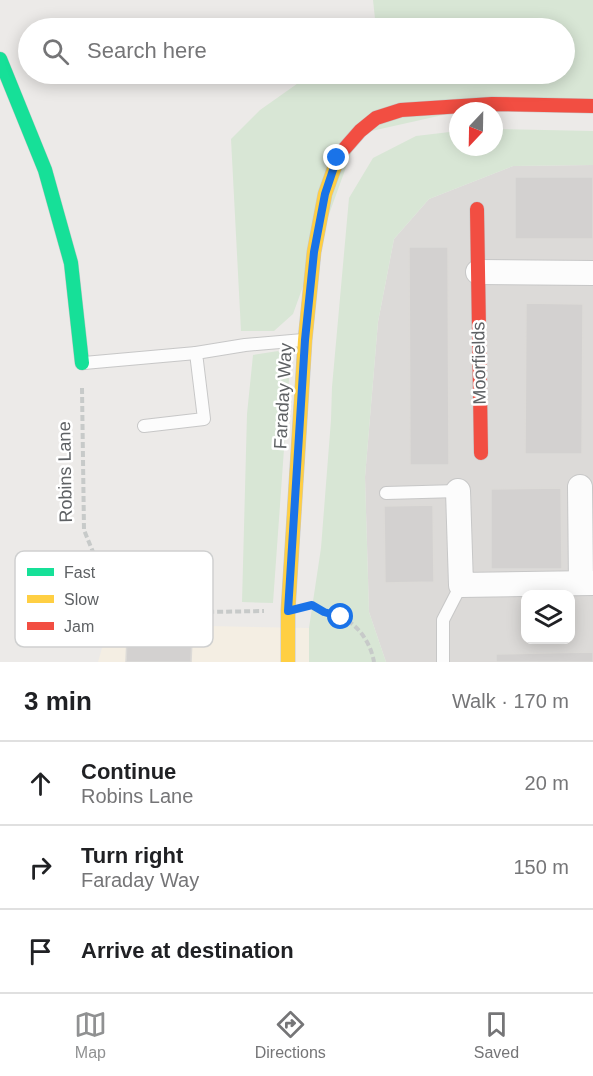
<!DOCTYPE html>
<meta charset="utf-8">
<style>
body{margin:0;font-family:Arial,sans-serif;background:#f2f2f2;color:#202124}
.controls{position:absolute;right:18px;bottom:18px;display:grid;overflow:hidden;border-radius:12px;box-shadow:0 3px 15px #0003}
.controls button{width:54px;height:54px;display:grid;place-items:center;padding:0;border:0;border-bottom:2px solid #e0e0e0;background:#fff;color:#202124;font:30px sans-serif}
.compass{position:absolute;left:449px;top:102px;width:54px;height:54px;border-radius:50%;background:#fff;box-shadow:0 3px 15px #0003;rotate:202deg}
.stop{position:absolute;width:18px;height:18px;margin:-14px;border:4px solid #1a73e8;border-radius:50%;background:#fff}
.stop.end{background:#1a73e8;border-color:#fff;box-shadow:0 2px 6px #0008}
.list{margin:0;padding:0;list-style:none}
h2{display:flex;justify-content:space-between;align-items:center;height:78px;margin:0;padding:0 24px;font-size:26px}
h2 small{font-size:20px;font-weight:400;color:#757577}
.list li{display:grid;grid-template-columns:39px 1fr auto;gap:18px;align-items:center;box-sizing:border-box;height:84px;padding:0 24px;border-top:2px solid #e0e0e0}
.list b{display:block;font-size:22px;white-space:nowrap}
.list p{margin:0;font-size:20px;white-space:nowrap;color:#757577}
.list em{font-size:20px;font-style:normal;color:#757577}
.icon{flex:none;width:33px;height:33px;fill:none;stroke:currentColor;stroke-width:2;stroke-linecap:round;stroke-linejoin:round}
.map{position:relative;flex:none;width:593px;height:662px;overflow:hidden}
.search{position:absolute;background:#fff;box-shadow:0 3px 15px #0003;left:18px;right:18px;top:18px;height:66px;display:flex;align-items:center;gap:15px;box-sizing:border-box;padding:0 21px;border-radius:33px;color:#757577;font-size:22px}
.sheet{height:330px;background:#fff}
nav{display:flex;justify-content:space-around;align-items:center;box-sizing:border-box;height:84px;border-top:2px solid #e0e0e0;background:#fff;font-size:16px;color:#757577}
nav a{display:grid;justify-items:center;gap:3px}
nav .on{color:#909192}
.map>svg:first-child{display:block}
.commercial{fill:#f4eee3}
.industrial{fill:#dcdad8;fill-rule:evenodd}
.green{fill:#d8e6d5}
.building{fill:#d3d1d0;stroke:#dcdad7;stroke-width:1.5}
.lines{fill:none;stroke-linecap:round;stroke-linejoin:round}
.lane-casing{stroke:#c7c7c7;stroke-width:14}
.street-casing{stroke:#c7c7c7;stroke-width:26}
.fast-casing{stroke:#c6c7c7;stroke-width:15}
.slow-casing{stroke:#c6c7c7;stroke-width:15}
.jam-casing{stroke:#c6c7c7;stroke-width:15}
.path{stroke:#c7cac9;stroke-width:4;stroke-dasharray:6 3;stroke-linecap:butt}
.lane{stroke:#fcfcfc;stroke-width:12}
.street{stroke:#fcfcfc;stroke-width:24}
.fast{stroke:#16e098;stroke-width:14}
.slow{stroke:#ffcf43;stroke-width:14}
.jam{stroke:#f24e42;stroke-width:14}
.route{stroke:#1a73e8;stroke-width:8}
.labels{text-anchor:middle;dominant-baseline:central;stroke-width:5;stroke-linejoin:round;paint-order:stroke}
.street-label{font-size:18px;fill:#5e6164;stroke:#fff}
.key{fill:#fff;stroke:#cfd0d0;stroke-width:1.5}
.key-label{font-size:16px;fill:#5e6164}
</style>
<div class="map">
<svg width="593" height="662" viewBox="0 0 593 662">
<rect width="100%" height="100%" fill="#eceae8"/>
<!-- commercial -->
<path class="commercial" d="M109 624 309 628V662H98Z"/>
<!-- industrial -->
<path class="industrial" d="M593 165V662H386L369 612 365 477 378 322 394 239 429 199 513 166ZM526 594H570V640H526Z"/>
<!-- green -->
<g class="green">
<path d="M373 0H593V106L492 104 358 134 293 314 274 331H241L231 139 260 110 311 74H564V28H376Z"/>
<path d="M494 129 593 131V165L513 166 429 199 394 239 378 322 365 477 369 612 386 662H309V628L321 548 331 420 332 387 349 198 373 158 416 136 458 131V147H494Z"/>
<path d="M278 351 290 365 273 603 242 602 247 414 253 355Z"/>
</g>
<!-- building -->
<g class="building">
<rect x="515" y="177" width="78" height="62"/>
<path d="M409 247H448L449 465H410Z"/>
<path d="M526 303 583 304 582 454H525Z"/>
<path d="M561 488 562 569H491V489Z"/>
<path d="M433 505 434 582 385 583 384 506Z"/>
<path d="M127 638 192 640 191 662H126Z"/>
<path d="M593 652V662H496V654Z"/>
</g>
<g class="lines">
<defs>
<g id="lane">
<path d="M84 363 196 353"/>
<path d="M144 426 204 419 196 353 245 345 303 340"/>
<path d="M386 493 458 491"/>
<path d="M443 662V620L461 585"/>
</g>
<g id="street">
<path d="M478 272 593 273"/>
<path d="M580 487 581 583"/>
<path d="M458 491 461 585 593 583"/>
</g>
<path id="fast" d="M0 59 45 170 71 263 82 363"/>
<path id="slow" d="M288 662V611L305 340 314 252 325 194 339 155"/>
<g id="jam">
<path d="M339 155 360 131 376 118 401 110 492 104 593 106"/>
<path d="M477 209 481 453"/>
</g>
</defs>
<!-- lane casing -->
<use href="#lane" class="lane-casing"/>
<!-- street casing -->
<use href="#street" class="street-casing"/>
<!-- fast casing -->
<use href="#fast" class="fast-casing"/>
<!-- slow casing -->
<use href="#slow" class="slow-casing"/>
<!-- jam casing -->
<use href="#jam" class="jam-casing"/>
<!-- path -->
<g class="path">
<path d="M82 388 84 530 111 596 123 605 143 613 264 611"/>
<path d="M315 606C323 612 332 613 341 617 359 625 371 644 374 662"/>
</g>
<!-- lane -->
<use href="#lane" class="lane"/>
<!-- street -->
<use href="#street" class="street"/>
<!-- fast -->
<use href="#fast" class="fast"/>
<!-- slow -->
<use href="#slow" class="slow"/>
<!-- jam -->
<use href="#jam" class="jam"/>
</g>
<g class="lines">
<!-- route -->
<path class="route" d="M337 158 325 194 314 252 305 340 288 611 312 605 324 612 341 617"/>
</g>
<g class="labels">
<!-- street labels -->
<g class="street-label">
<text transform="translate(479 363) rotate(-91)">Moorfields</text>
<text transform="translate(283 396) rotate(-87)">Faraday Way</text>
<text transform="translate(65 472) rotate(-91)">Robins Lane</text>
</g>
</g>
<!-- legend -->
<rect x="15" y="551" width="198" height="96" rx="9" class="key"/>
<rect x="27" y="568" width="27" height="8" fill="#16e098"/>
<rect x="27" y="595" width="27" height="8" fill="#ffcf43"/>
<rect x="27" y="622" width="27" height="8" fill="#f24e42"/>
<g class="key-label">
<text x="64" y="578">Fast</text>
<text x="64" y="605">Slow</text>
<text x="64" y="632">Jam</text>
</g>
</svg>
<div class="controls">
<button><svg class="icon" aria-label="layers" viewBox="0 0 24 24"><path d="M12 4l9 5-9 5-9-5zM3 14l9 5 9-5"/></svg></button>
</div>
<svg class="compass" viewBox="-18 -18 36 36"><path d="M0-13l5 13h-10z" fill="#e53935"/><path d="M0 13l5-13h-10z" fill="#757577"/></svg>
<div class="stop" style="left:341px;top:617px"></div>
<div class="stop end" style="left:337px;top:158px"></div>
<div class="search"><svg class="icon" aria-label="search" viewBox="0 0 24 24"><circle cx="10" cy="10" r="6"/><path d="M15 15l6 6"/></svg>Search here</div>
</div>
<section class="sheet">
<h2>3 min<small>Walk · 170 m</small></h2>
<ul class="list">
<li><svg class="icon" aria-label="ahead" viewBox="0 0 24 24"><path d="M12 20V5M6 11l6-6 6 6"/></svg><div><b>Continue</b><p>Robins Lane</p></div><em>20 m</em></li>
<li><svg class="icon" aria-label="right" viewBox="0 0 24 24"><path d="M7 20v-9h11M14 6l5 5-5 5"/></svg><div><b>Turn right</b><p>Faraday Way</p></div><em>150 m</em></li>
<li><svg class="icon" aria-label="arrive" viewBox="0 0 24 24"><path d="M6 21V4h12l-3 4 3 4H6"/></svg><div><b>Arrive at destination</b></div></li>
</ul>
</section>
<nav>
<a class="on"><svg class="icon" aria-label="map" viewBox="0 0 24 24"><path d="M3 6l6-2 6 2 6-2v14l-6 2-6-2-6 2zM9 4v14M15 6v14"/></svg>Map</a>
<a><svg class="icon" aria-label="directions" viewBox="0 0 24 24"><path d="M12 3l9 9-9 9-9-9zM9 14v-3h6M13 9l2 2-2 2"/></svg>Directions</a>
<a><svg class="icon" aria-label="saved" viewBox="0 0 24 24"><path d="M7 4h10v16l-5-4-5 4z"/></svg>Saved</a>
</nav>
